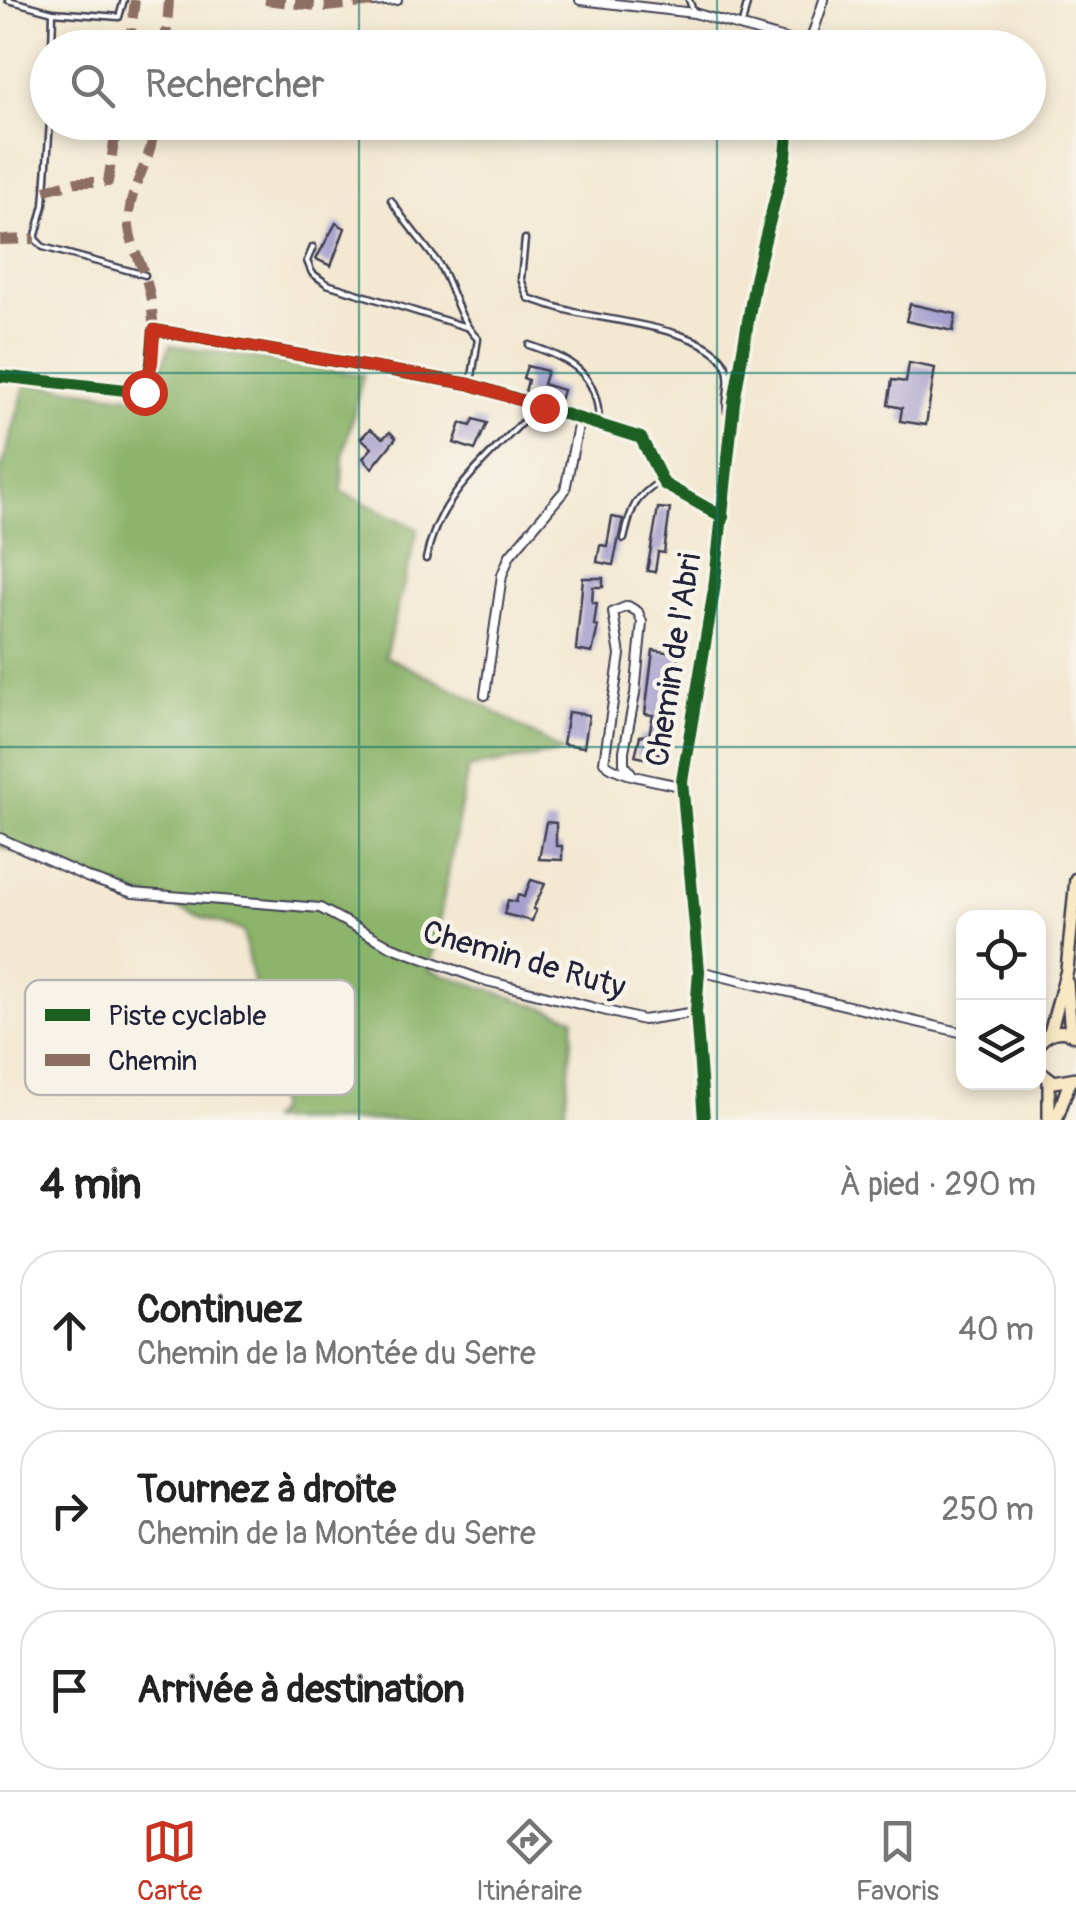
<!DOCTYPE html>
<html lang="fr">
<meta charset="utf-8">
<style>
body{margin:0;font-family:Pangolin,sans-serif;background:#f6f6f6;color:#222}
.controls{position:absolute;right:30px;bottom:30px;display:grid;overflow:hidden;border-radius:20px;box-shadow:0 5px 15px #0003}
.controls button{width:90px;height:90px;display:grid;place-items:center;padding:0;border:0;border-bottom:2px solid #e0e0e0;background:#fff;color:#222;font:50px sans-serif}
.stop{position:absolute;width:30px;height:30px;margin:-22px;border:8px solid #c8321e;border-radius:50%;background:#fff}
.stop.end{background:#c8321e;border-color:#fff;box-shadow:0 2px 10px #0008}
.list{margin:0;padding:0;list-style:none}
h2{display:flex;justify-content:space-between;align-items:center;height:130px;margin:0;padding:0 40px;font-size:42px}
h2 small{font-size:32px;font-weight:400;color:#767676}
.list li{display:grid;grid-template-columns:65px 1fr auto;gap:30px;align-items:center;box-sizing:border-box;height:160px;margin:0 20px 20px;padding:0 20px;border:2px solid #e0e0e0;border-radius:40px}
.list b{display:block;font-size:38px;white-space:nowrap}
.list p{margin:0;font-size:32px;white-space:nowrap;color:#767676}
.list em{font-size:32px;font-style:normal;color:#767676}
.icon{flex:none;width:55px;height:55px;fill:none;stroke:currentColor;stroke-width:2;stroke-linecap:round;stroke-linejoin:round}
.map{position:relative;flex:none;width:1076px;height:1120px;overflow:hidden}
.search{position:absolute;background:#fff;box-shadow:0 5px 15px #0003;left:30px;right:30px;top:30px;height:110px;display:flex;align-items:center;gap:25px;box-sizing:border-box;padding:0 35px;border-radius:55px;color:#767676;font-size:38px}
.sheet{height:670px;background:#fff}
nav{display:flex;justify-content:space-around;align-items:center;box-sizing:border-box;height:140px;border-top:2px solid #e0e0e0;background:#fff;font-size:28px;color:#767676}
nav a{display:grid;justify-items:center;gap:5px}
nav .on{color:#c8321e}
.map>svg:first-child{display:block}
.forest{fill:#8cb46b;stroke:#576b53;stroke-width:2.5}
.building{fill:#a49ece}
.lines{fill:none;stroke-linecap:round;stroke-linejoin:round}
.service-casing{stroke:#414052;stroke-width:9}
.minor-casing{stroke:#414052;stroke-width:12}
.secondary-casing{stroke:#414052;stroke-width:16}
.service{stroke:#fff;stroke-width:4}
.minor{stroke:#fff;stroke-width:8}
.secondary{stroke:#f8e8c3;stroke-width:11}
.quiet{stroke:#8d6e63;stroke-width:10;stroke-dasharray:20 10;stroke-linecap:butt}
.cycleway-casing{stroke:#f7f3e8;stroke-width:19}
.cycleway{stroke:#1b5e20;stroke-width:12}
.route{stroke:#c8321e;stroke-width:12}
.grid{fill:none;stroke:#0f766e;stroke-width:2.5;stroke-opacity:0.55}
.labels{text-anchor:middle;dominant-baseline:central;stroke-width:9;stroke-linejoin:round;paint-order:stroke}
.street-label{font-size:32px;fill:#22223b;stroke:#f7f3e8}
.key{fill:#f7f3e8;stroke:#b7b4b4;stroke-width:2.5}
.key-label{font-size:28px;fill:#22223b}
</style>
<div class="map">
<svg width="1076" height="1120" viewBox="0 0 1076 1120">
<rect width="100%" height="100%" fill="#f7f3e8"/>
<filter id="ink" filterUnits="userSpaceOnUse"><feTurbulence type="fractalNoise" baseFrequency=".01" numOctaves="2"/><feDisplacementMap in="SourceGraphic" scale="20" xChannelSelector="R" yChannelSelector="G"/><feConvolveMatrix kernelMatrix="1 2 1 2 8 2 1 2 1" color-interpolation-filters="sRGB"/></filter>
<filter id="wash" filterUnits="userSpaceOnUse"><feTurbulence type="fractalNoise" baseFrequency=".0048" numOctaves="4" result="noise"/><feDisplacementMap in="SourceGraphic" scale="40" xChannelSelector="R" yChannelSelector="G"/><feGaussianBlur stdDeviation="2.25" result="paint"/><feColorMatrix in="noise" values="0 0 0 0 0 0 0 0 0 0 0 0 0 0 0 0 0 1.4 0 .05"/><feComposite in="paint" operator="in"/></filter>
<g filter="url(#wash)">
<rect width="100%" height="100%" fill="#f3e8d1"/>
<!-- forest -->
<path class="forest" d="M170 345 363 375 343 455 342 492 418 529 385 656 460 692 564 752 468 768 430 970 574 1018 564 1120H269L278 1109 243 931 0 846V475L26 383 150 399Z"/>
<g id="blocks">
<!-- building -->
<g class="building">
<path d="M336 223 345 228 331 266 316 259Z"/>
<path d="M910 304 956 314 953 331 906 321Z"/>
<path d="M909 363 935 368 926 425 900 421 902 408 888 405 892 380 906 382Z"/>
<path d="M527 366 547 371 543 384 563 390 559 404 525 392 528 380 523 378Z"/>
<path d="M474 419 487 423 475 450 454 443 461 423 471 426Z"/>
<path d="M370 429 383 438 390 432 396 438 372 468 363 458 372 448 361 438Z"/>
<path d="M658 508 670 509 664 553 658 552 655 572 647 571Z"/>
<path d="M612 517 623 519 613 565 597 562 600 545 607 546Z"/>
<path d="M583 578H603V587H593L592 603H597L594 625 598 626 592 653 576 650Z"/>
<path d="M653 650 679 654 672 718 665 717 657 761 635 756 640 736 649 735 653 715 645 714Z"/>
<path d="M568 712 589 715 584 747 563 744Z"/>
<path d="M546 822 556 823V846H562V860L539 859Z"/>
<path d="M531 880 545 884 533 909 536 910 532 921 504 914 508 900 516 902 518 895 524 897Z"/>
</g>
</g>
</g>
<g filter="url(#ink)">
<use href="#blocks" fill-opacity="0" stroke="#414052" stroke-width="2.5"/>
<g class="lines">
<defs>
<g id="service">
<path d="M8 0 53 12 119 17 124 0"/>
<path d="M689 0 694 13"/>
<path d="M742 24 748 0"/>
<path d="M52 48 53 12"/>
<path d="M50 122 44 205 35 239 43 247 145 275"/>
<path d="M391 200C405 223 423 242 438 263 454 288 457 319 478 339L471 383"/>
<path d="M525 239 521 279 528 298C543 303 558 308 574 312 610 321 710 329 726 366 733 384 722 402 729 420"/>
<path d="M313 247 307 261 312 273 327 284 466 327"/>
<path d="M529 345C571 359 598 373 599 422"/>
<path d="M624 539C632 506 633 499 662 480"/>
<path d="M426 559C438 495 490 457 533 411L540 409"/>
</g>
<g id="minor">
<path d="M580 0 694 13 809 46"/>
<path d="M373 2 397 0"/>
<path d="M808 48 824 0"/>
<path d="M0 376 144 392 151 363 154 330 469 384 641 438 664 484 723 517"/>
<path d="M485 695 502 575 510 555 565 490 579 421"/>
<path d="M632 774 624 764V751L635 694 642 622 638 612 628 606 613 612 620 655 604 762C617 776 662 781 683 787"/>
<path d="M0 838 89 878 133 893 320 908 392 947 483 980 643 1020 696 1012"/>
<path d="M699 971 964 1033"/>
<path d="M704 1120 696 1012 699 971 682 781 714 590 734 402 756 275 786 156 789 122"/>
</g>
<g id="secondary">
<path d="M1067 983 1071 1033"/>
<path d="M1050 1033 1067 970 1076 879"/>
<path d="M1038 1044C1048 1031 1062 1028 1076 1036"/>
<path d="M1038 1070 1054 1082 1076 1078"/>
<path d="M1049 1081V1120"/>
<path d="M1056 1120 1070 1081"/>
</g>
</defs>
<!-- service casing -->
<use href="#service" class="service-casing"/>
<!-- minor casing -->
<use href="#minor" class="minor-casing"/>
<!-- secondary casing -->
<use href="#secondary" class="secondary-casing"/>
<!-- service -->
<use href="#service" class="service"/>
<!-- minor -->
<use href="#minor" class="minor"/>
<!-- secondary -->
<use href="#secondary" class="secondary"/>
<!-- quiet -->
<g class="quiet">
<path d="M265 0 325 7 373 2"/>
<path d="M129 48 135 0"/>
<path d="M161 48 167 29 169 0"/>
<path d="M45 190 77 182H108L117 122"/>
<path d="M0 240 35 239"/>
<path d="M154 330C152 315 152 298 147 283 141 260 126 238 129 214 132 182 155 155 154 122"/>
</g>
<defs>
<g id="cycleway">
<path d="M0 376 144 392 151 363 154 330 469 384 641 438 664 484 723 517"/>
<path d="M704 1120 696 1012 699 971 682 781 714 590 734 402 756 275 786 156 789 122"/>
</g>
</defs>
<!-- cycleway casing -->
<use href="#cycleway" class="cycleway-casing"/>
<!-- cycleway -->
<use href="#cycleway" class="cycleway"/>
</g>
</g>
<g class="lines" filter="url(#ink)">
<!-- route -->
<path class="route" d="M144 392 152 363 154 330 469 384 544 408"/>
</g>
<!-- grid -->
<path class="grid" d="M359 0V48M717 0V48M359 122V1120M717 122V1120M0 373H1076M0 747H1076"/>
<g class="labels">
<!-- street labels -->
<g class="street-label">
<text transform="translate(674 660) rotate(-81)">Chemin de l'Abri</text>
<text transform="translate(524 960) rotate(16)">Chemin de Ruty</text>
</g>
</g>
<!-- legend -->
<rect x="25" y="980" width="330" height="115" rx="15" class="key"/>
<rect x="45" y="1009" width="45" height="12" fill="#1b5e20"/>
<rect x="45" y="1054" width="45" height="12" fill="#8d6e63"/>
<g class="key-label">
<text x="108" y="1025">Piste cyclable</text>
<text x="108" y="1070">Chemin</text>
</g>
</svg>
<div class="controls">
<button><svg class="icon" aria-label="locate" viewBox="0 0 24 24"><circle cx="12" cy="12" r="6"/><path d="M12 2v4M12 18v4M2 12h4M18 12h4"/></svg></button>
<button><svg class="icon" aria-label="layers" viewBox="0 0 24 24"><path d="M12 4l9 5-9 5-9-5zM3 14l9 5 9-5"/></svg></button>
</div>
<div class="stop" style="left:144px;top:392px"></div>
<div class="stop end" style="left:544px;top:408px"></div>
<div class="search"><svg class="icon" aria-label="search" viewBox="0 0 24 24"><circle cx="10" cy="10" r="6"/><path d="M15 15l6 6"/></svg>Rechercher</div>
</div>
<section class="sheet">
<h2>4 min<small>À pied · 290 m</small></h2>
<ul class="list">
<li><svg class="icon" aria-label="ahead" viewBox="0 0 24 24"><path d="M12 20V5M6 11l6-6 6 6"/></svg><div><b>Continuez</b><p>Chemin de la Montée du Serre</p></div><em>40 m</em></li>
<li><svg class="icon" aria-label="right" viewBox="0 0 24 24"><path d="M7 20v-9h11M14 6l5 5-5 5"/></svg><div><b>Tournez à droite</b><p>Chemin de la Montée du Serre</p></div><em>250 m</em></li>
<li><svg class="icon" aria-label="arrive" viewBox="0 0 24 24"><path d="M6 21V4h12l-3 4 3 4H6"/></svg><div><b>Arrivée à destination</b></div></li>
</ul>
</section>
<nav>
<a class="on"><svg class="icon" aria-label="map" viewBox="0 0 24 24"><path d="M3 6l6-2 6 2 6-2v14l-6 2-6-2-6 2zM9 4v14M15 6v14"/></svg>Carte</a>
<a><svg class="icon" aria-label="directions" viewBox="0 0 24 24"><path d="M12 3l9 9-9 9-9-9zM9 14v-3h6M13 9l2 2-2 2"/></svg>Itinéraire</a>
<a><svg class="icon" aria-label="saved" viewBox="0 0 24 24"><path d="M7 4h10v16l-5-4-5 4z"/></svg>Favoris</a>
</nav>
